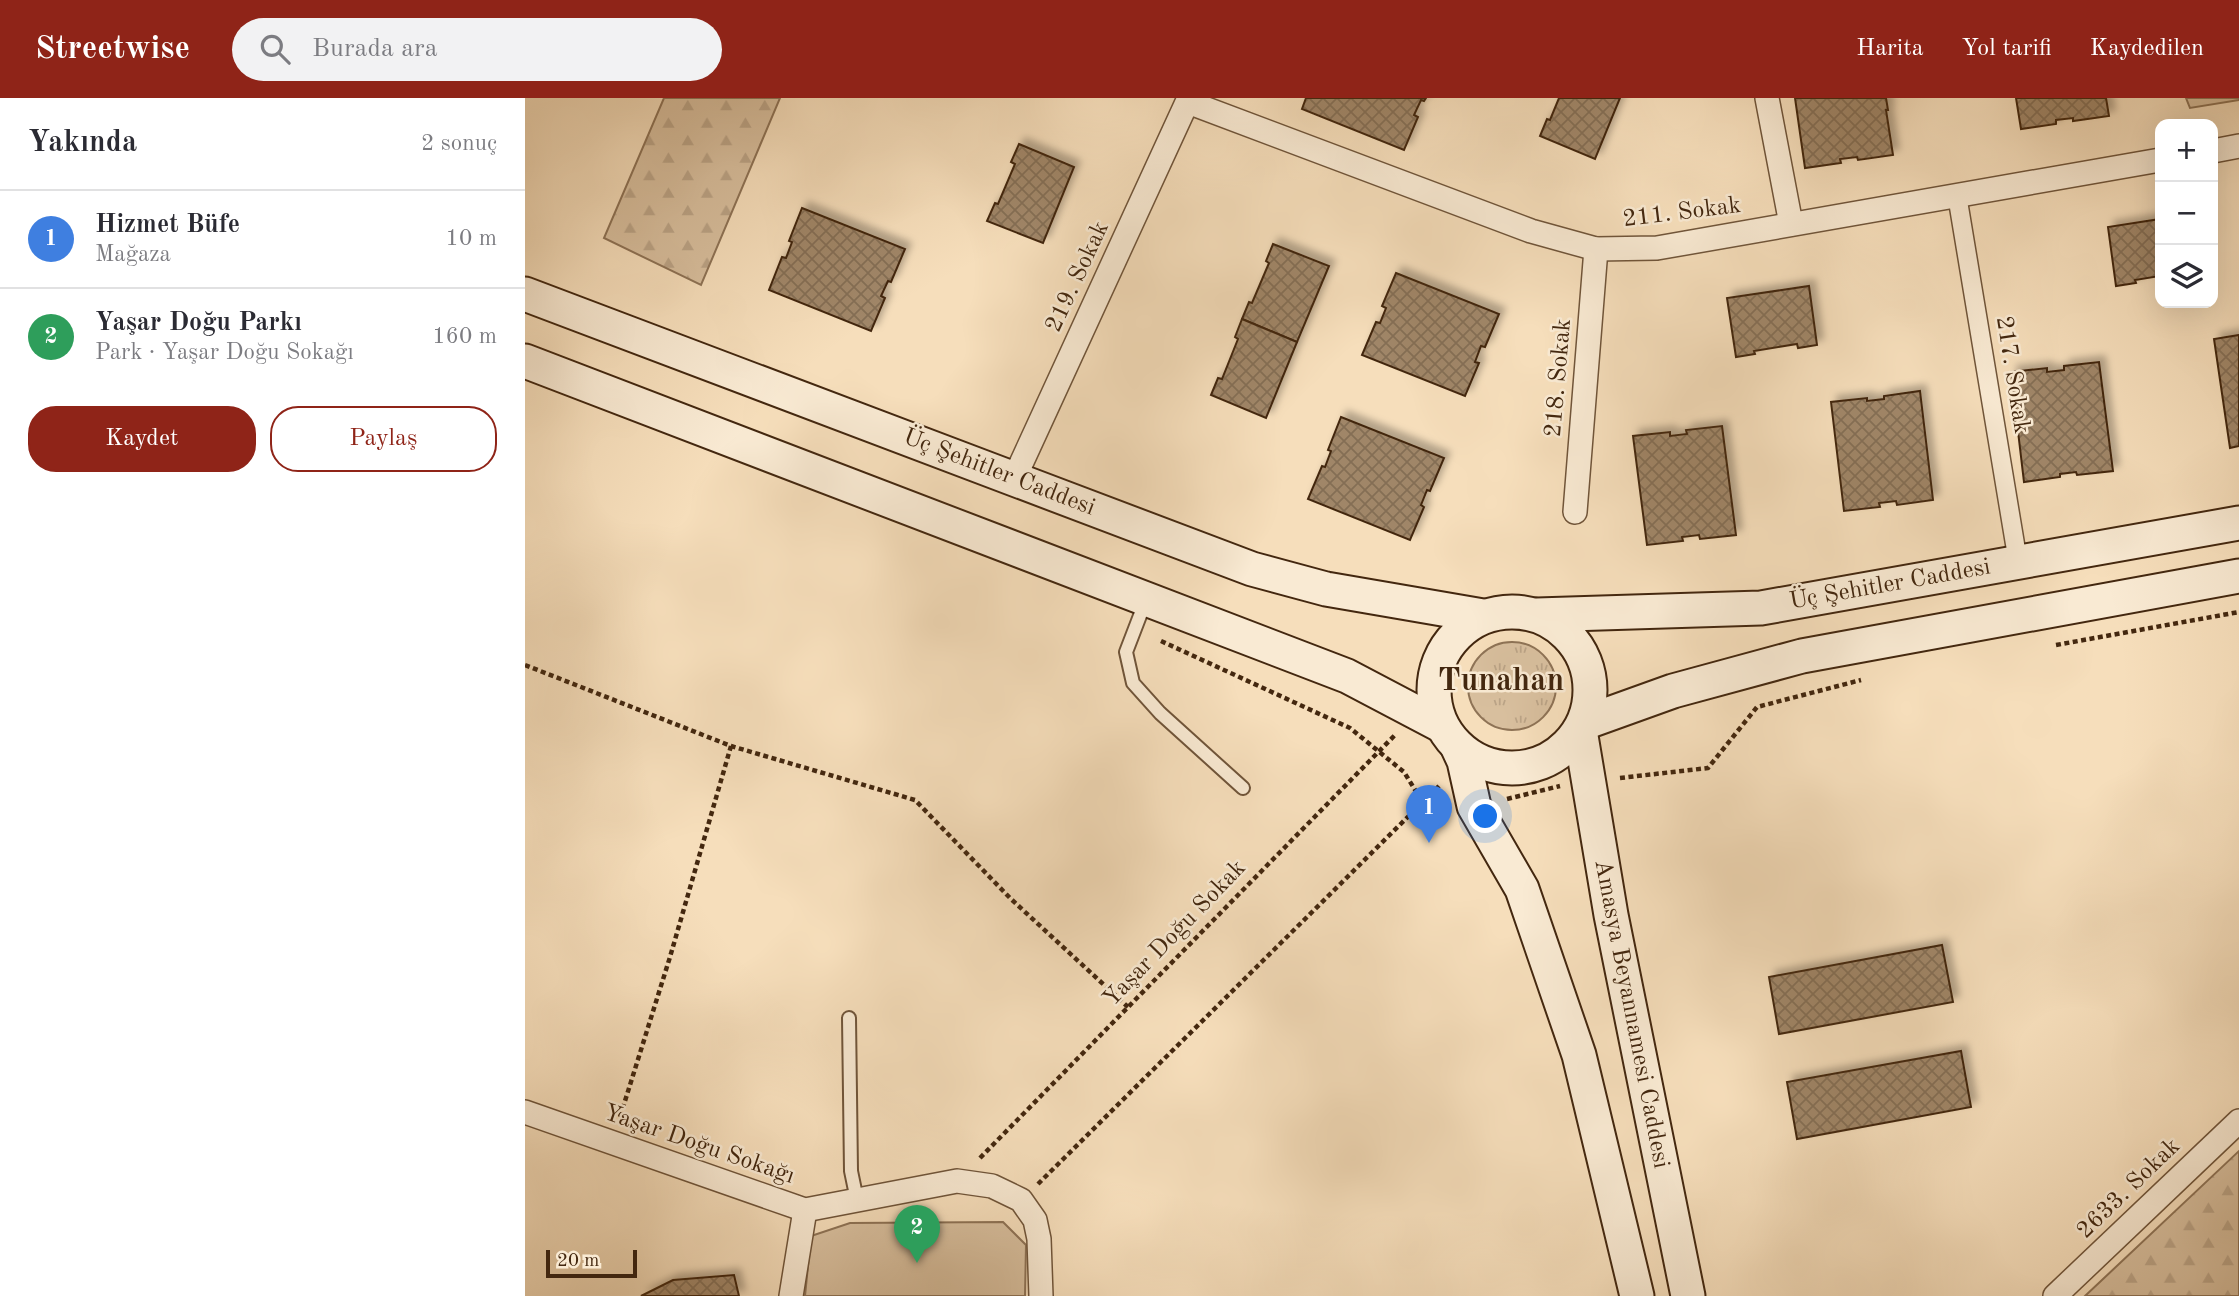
<!DOCTYPE html>
<html lang="tr">
<meta charset="utf-8">
<style>
body{margin:0;font-family:"Old Standard TT",serif;background:#f2f2f3;color:#2b2b33}
.controls{position:absolute;right:21px;top:21px;display:grid;overflow:hidden;border-radius:14px;box-shadow:0 7px 28px #0002}
.controls button{width:63px;height:63px;display:grid;place-items:center;padding:0;border:0;border-bottom:2px solid #e1e1e2;background:#fff;color:#2b2b33;font:35px sans-serif}
.scale{position:absolute;left:21px;bottom:18px;width:91px;box-sizing:border-box;padding-left:7px;border:4px solid #43270f;border-top:0;font-size:19px;line-height:24px;white-space:nowrap;color:#43270f;-webkit-text-stroke:5px #f9ead3;paint-order:stroke}
.you{position:absolute;left:961px;top:719px;width:24px;height:24px;margin:-18px;border:5px solid #fff;border-radius:50%;background:#1a73e8;box-shadow:0 0 0 10px #1a73e833}
.badge{display:grid;place-items:center;width:46px;height:46px;border-radius:50%;background:#8f2418;color:#fff;font-size:23px;font-weight:700}
.pin{position:absolute;translate:-50% -58px;filter:drop-shadow(0 2px 4px #0008)}
.pin::after{content:'';position:absolute;top:37px;width:24px;height:21px;background:inherit;clip-path:polygon(0 0,100% 0,50% 100%)}
.list{margin:0;padding:0;list-style:none}
h2{display:flex;justify-content:space-between;align-items:center;height:91px;margin:0;padding:0 28px;font-size:30px}
h2 small{font-size:23px;font-weight:400;color:#7c7c81}
.list li{display:grid;grid-template-columns:46px 1fr auto;gap:21px;align-items:center;box-sizing:border-box;height:98px;padding:0 28px;border-top:2px solid #e1e1e2}
.list b{display:block;font-size:26px;white-space:nowrap}
.list p{margin:0;font-size:23px;white-space:nowrap;color:#7c7c81}
.list em{font-size:23px;font-style:normal;color:#7c7c81}
.actions{display:flex;gap:14px;padding:21px 28px}
.actions a{flex:1;padding:16px 0;border:2px solid #8f2418;border-radius:28px;text-align:center;font-size:24px;color:#8f2418}
.actions .main{background:#8f2418;color:#fff}
.icon{flex:none;width:38px;height:38px;fill:none;stroke:currentColor;stroke-width:2;stroke-linecap:round;stroke-linejoin:round}
.map{position:relative;flex:none;width:1714px;height:1198px;overflow:hidden}
header{display:flex;align-items:center;gap:42px;box-sizing:border-box;height:98px;padding:0 35px;background:#8f2418;color:#fff}
header strong{font-size:33px}
nav{display:flex;gap:38px;margin-inline-start:auto;font-size:24px}
.search{width:490px;height:63px;background:#f2f2f3;display:flex;align-items:center;gap:18px;box-sizing:border-box;padding:0 24px;border-radius:38px;color:#7c7c81;font-size:26px}
main{display:flex}
aside{flex:1;background:#fff}
.map>svg:first-child{display:block}
.grass{fill:url(#grass-tufts);stroke:#8e7356;stroke-width:2}
.forest{fill:url(#forest-firs);stroke:#8e7356;stroke-width:2}
.park{fill:#d8bf9e;stroke:#8e7356;stroke-width:2}
.building{fill:url(#building-cross-hatch);stroke:#43270f;stroke-width:2;filter:url(#shadow)}
.lines{fill:none;stroke-linecap:round;stroke-linejoin:round}
.service-casing{stroke:#70553a;stroke-width:16}
.pedestrian-casing{stroke:#70553a;stroke-width:21}
.minor-casing{stroke:#70553a;stroke-width:26}
.secondary-casing{stroke:#43270f;stroke-width:37}
.path{stroke:#43270f;stroke-width:4.5;stroke-dasharray:5 3.5;stroke-linecap:butt}
.service{stroke:#f9ead3;stroke-width:12}
.pedestrian{stroke:#f9ead3;stroke-width:18}
.minor{stroke:#f9ead3;stroke-width:23}
.secondary{stroke:#f9ead3;stroke-width:33}
.labels{text-anchor:middle;dominant-baseline:central;stroke-width:5;stroke-linejoin:round;paint-order:stroke}
.street-label{font-size:24px;fill:#43270f;stroke:#f9ead3}
.district-label{font-size:32px;font-weight:bold;fill:#43270f;stroke:#f9ead3}
</style>
<header>
<strong>Streetwise</strong>
<div class="search"><svg class="icon" aria-label="search" viewBox="0 0 24 24"><circle cx="10" cy="10" r="6"/><path d="M15 15l6 6"/></svg>Burada ara</div>
<nav><a>Harita</a><a>Yol tarifi</a><a>Kaydedilen</a></nav>
</header>
<main>
<aside>
<h2>Yakında<small>2 sonuç</small></h2>
<ul class="list">
<li><span class="badge" style="background:#3f7fe0">1</span><div><b>Hizmet Büfe</b><p>Mağaza</p></div><em>10 m</em></li>
<li><span class="badge" style="background:#2e9e5b">2</span><div><b>Yaşar Doğu Parkı</b><p>Park · Yaşar Doğu Sokağı</p></div><em>160 m</em></li>
</ul>
<div class="actions"><a class="main">Kaydet</a><a>Paylaş</a></div>
</aside>
<div class="map">
<svg width="1714" height="1198" viewBox="0 0 1714 1198">
<defs>
<pattern id="grass-tufts" width="24" height="20" patternUnits="userSpaceOnUse" patternTransform="scale(1.75)"><rect width="24" height="20" fill="#d8bf9e"/><path d="M3 7l-1-3M5 7V3M7 7l1-3M15 17l-1-3M17 17v-4M19 17l1-3" fill="none" stroke="#bba487"/></pattern>
<pattern id="forest-firs" width="22" height="20" patternUnits="userSpaceOnUse" patternTransform="scale(1.75)"><rect width="22" height="20" fill="#d8bf9e"/><path d="M5 1l3.5 6h-7zM16 11l3.5 6h-7z" fill="#bba487"/></pattern>
<pattern id="building-cross-hatch" width="8" height="8" patternUnits="userSpaceOnUse" patternTransform="scale(1.75)"><rect width="8" height="8" fill="#a08668"/><path d="M0 0l8 8M0 8l8-8" fill="none" stroke="#846e54"/></pattern>
<filter id="shadow"><feDropShadow dx="6" dy="-6" stdDeviation="3.5" flood-color="#0004"/></filter>
</defs>
<rect width="100%" height="100%" fill="#f6debb"/>
<filter id="stains"><feTurbulence type="fractalNoise" baseFrequency=".00286" numOctaves="4"/><feColorMatrix values="0 0 0 0 .2 0 0 0 0 .09 0 0 0 0 .02 0 0 0 .5 -.17"/></filter>
<radialGradient id="worn" r=".72"><stop offset=".6" stop-color="#630" stop-opacity="0"/><stop offset="1" stop-color="#630" stop-opacity=".3"/></radialGradient>
<!-- grass -->
<circle class="grass" cx="987" cy="588" r="44"/>
<!-- forest -->
<g class="forest">
<path d="M139 0H255L176 187 79 140Z"/>
<path d="M1714 1053V1198H1560Z"/>
</g>
<!-- park -->
<g class="park">
<path d="M1661 0H1714V2L1665 10Z"/>
<path d="M478 1124 501 1147 500 1198H280L286 1138 325 1125Z"/>
</g>
<!-- building -->
<g class="building">
<path d="M781 0H901L899 3 896 2 889 17 893 19 879 52 777 11Z"/>
<path d="M1034 0H1095L1070 61 1015 38 1022 21 1025 22Z"/>
<path d="M1270 0H1361L1363 12H1361L1368 57 1333 62 1332 59 1315 61 1316 65 1280 70Z"/>
<path d="M1491 0H1581L1584 18 1548 23V20L1531 22V26L1496 31Z"/>
<path d="M494 46 549 69 518 145 462 123 470 105 473 106 490 66 486 64Z"/>
<path d="M277 110 380 151 366 184 363 183 356 198 360 200 346 233 244 192 257 159 261 160 267 144 264 143Z"/>
<path d="M1635 121V178L1610 182 1611 185 1591 188 1583 129Z"/>
<path d="M748 146 804 168 772 244 717 221 724 204 727 205 744 165 741 163Z"/>
<path d="M871 175 974 216 960 249 956 248 950 264 954 265 940 298 837 257 851 224 855 225 861 210 857 208Z"/>
<path d="M1284 188 1292 247 1273 250 1272 246 1229 253 1230 256 1211 259 1202 200Z"/>
<path d="M717 221 772 244 741 320 686 297 693 280 697 281 713 241 710 239Z"/>
<path d="M1714 237V348L1705 350 1689 241Z"/>
<path d="M1574 264 1588 373 1552 377 1551 374 1535 376V379L1499 384 1486 274 1522 270V274L1539 272V268Z"/>
<path d="M1395 293 1408 402 1372 407 1371 403 1354 405 1355 409 1319 413 1306 304 1342 300V303L1359 301V298Z"/>
<path d="M816 319 919 360 905 393 902 392 896 407 899 409 885 442 783 401 797 368 800 369 806 353 803 352Z"/>
<path d="M1197 328 1211 437 1175 441 1174 437 1157 439 1158 443 1122 447 1108 338 1145 334V338L1162 336 1161 332Z"/>
<path d="M1417 847 1428 904 1254 936 1244 879Z"/>
<path d="M1436 953 1446 1009 1272 1041 1262 984Z"/>
<path d="M209 1177 214 1198H116L148 1182Z"/>
</g>
<g class="lines">
<defs>
<g id="service">
<path d="M621 502 601 554 608 585 635 615 718 690"/>
<path d="M324 920 326 1073 332 1102"/>
</g>
<path id="pedestrian" d="M1432 97 1493 464"/>
<g id="minor">
<path d="M1242 0 1266 126"/>
<path d="M663 4 1006 133 1071 151 1132 150 1635 62"/>
<path d="M1688 53 1714 48"/>
<path d="M489 381 664 0"/>
<path d="M1050 414 1071 151"/>
<path d="M0 1014 280 1112 432 1083 467 1088 496 1102 510 1122 514 1141 516 1198"/>
<path d="M266 1198 280 1112"/>
<path d="M1530 1198 1714 1023"/>
</g>
<g id="secondary">
<path d="M0 196 727 471 801 491 958 518"/>
<path d="M0 263 822 578 917 628"/>
<circle cx="987" cy="592" r="78"/>
<path d="M1012 517 1236 510 1714 425"/>
<path d="M1059 625 1148 593 1277 558 1714 478"/>
<path d="M1055 632 1086 817 1163 1198"/>
<path d="M933 650 939 663 949 708 997 791 1054 957 1112 1198"/>
</g>
</defs>
<!-- service casing -->
<use href="#service" class="service-casing"/>
<!-- pedestrian casing -->
<use href="#pedestrian" class="pedestrian-casing"/>
<!-- minor casing -->
<use href="#minor" class="minor-casing"/>
<!-- secondary casing -->
<use href="#secondary" class="secondary-casing"/>
<!-- path -->
<g class="path">
<path d="M636 543 825 630 879 674 910 724 920 720"/>
<path d="M1531 547 1714 514"/>
<path d="M0 567 206 648 390 702 486 801 603 909"/>
<path d="M1095 680 1183 670 1232 609 1336 582"/>
<path d="M982 701 1035 688"/>
<path d="M95 1019 145 859 206 648"/>
<path d="M455 1060 870 637"/>
<path d="M513 1086 914 688"/>
</g>
<!-- service -->
<use href="#service" class="service"/>
<!-- pedestrian -->
<use href="#pedestrian" class="pedestrian"/>
<!-- minor -->
<use href="#minor" class="minor"/>
<!-- secondary -->
<use href="#secondary" class="secondary"/>
</g>
<g class="labels">
<!-- street labels -->
<g class="street-label">
<text transform="translate(1157 115) rotate(-7)">211. Sokak</text>
<text transform="translate(553 179) rotate(-65)">219. Sokak</text>
<text transform="translate(1487 277) rotate(81)">217. Sokak</text>
<text transform="translate(1034 280) rotate(-85)">218. Sokak</text>
<text transform="translate(474 375) rotate(21)">Üç Şehitler Caddesi</text>
<text transform="translate(1365 487) rotate(-10)">Üç Şehitler Caddesi</text>
<text transform="translate(650 836) rotate(-46)">Yaşar Doğu Sokak</text>
<text transform="translate(1106 916) rotate(79)">Amasya Beyannamesi Caddesi</text>
<text transform="translate(174 1047) rotate(19)">Yaşar Doğu Sokağı</text>
<text transform="translate(1604 1091) rotate(-44)">2633. Sokak</text>
</g>
<!-- district labels -->
<g class="district-label">
<text x="976" y="584">Tunahan</text>
</g>
</g>
<rect width="100%" height="100%" filter="url(#stains)"/>
<rect width="100%" height="100%" fill="url(#worn)"/>
</svg>
<div class="controls">
<button>+</button>
<button>−</button>
<button><svg class="icon" aria-label="layers" viewBox="0 0 24 24"><path d="M12 4l9 5-9 5-9-5zM3 14l9 5 9-5"/></svg></button>
</div>
<div class="scale">20 m</div>
<div class="you"></div>
<div class="pin badge" style="left:904px;top:745px;background:#3f7fe0">1</div>
<div class="pin badge" style="left:392px;top:1165px;background:#2e9e5b">2</div>
</div>
</main>
